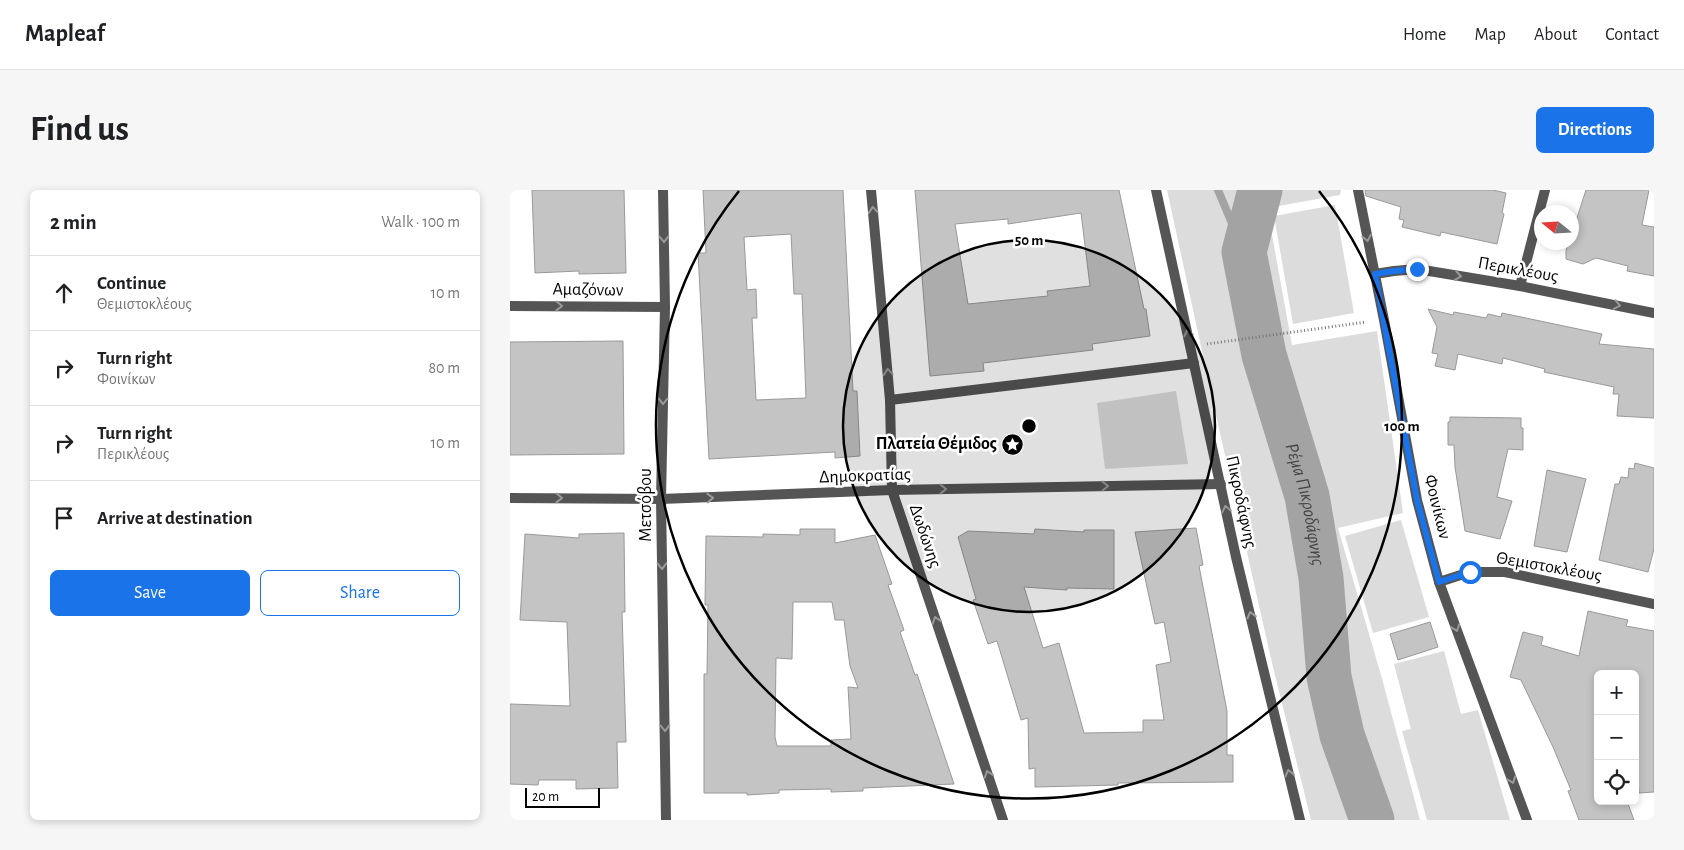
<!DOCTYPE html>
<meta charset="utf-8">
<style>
body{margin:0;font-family:"Alegreya Sans",sans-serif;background:#f6f6f6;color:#202124}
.controls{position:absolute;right:15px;bottom:15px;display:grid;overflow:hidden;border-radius:8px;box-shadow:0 2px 8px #0003}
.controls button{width:45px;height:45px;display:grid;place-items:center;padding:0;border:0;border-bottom:1px solid #e0e0e0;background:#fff;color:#202124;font:25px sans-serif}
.compass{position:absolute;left:1024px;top:15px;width:45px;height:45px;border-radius:50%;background:#fff;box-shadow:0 2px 8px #0003;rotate:288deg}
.scale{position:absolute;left:15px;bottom:12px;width:75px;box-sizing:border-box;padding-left:5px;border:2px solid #000;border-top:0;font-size:14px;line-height:18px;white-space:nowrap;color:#000;-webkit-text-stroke:4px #fff;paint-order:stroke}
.stop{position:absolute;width:15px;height:15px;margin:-11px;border:4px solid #1a73e8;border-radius:50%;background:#fff}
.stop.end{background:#1a73e8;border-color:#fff;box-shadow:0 1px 5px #0008}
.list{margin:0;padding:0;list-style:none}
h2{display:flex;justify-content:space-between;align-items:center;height:65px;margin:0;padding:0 20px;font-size:21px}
h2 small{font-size:16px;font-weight:400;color:#757577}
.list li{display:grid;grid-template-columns:32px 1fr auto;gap:15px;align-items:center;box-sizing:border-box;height:75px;padding:0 20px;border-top:1px solid #e0e0e0}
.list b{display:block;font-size:19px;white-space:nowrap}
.list p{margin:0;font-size:16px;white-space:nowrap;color:#757577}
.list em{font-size:16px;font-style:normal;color:#757577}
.actions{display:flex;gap:10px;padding:15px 20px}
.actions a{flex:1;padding:11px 0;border:1px solid #1a73e8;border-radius:8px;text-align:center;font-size:18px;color:#1a73e8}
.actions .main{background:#1a73e8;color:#fff}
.icon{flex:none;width:28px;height:28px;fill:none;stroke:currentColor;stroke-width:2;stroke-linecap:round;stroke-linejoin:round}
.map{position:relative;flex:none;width:1144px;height:630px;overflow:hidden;border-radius:8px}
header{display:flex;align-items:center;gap:30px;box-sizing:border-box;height:70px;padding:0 25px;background:#fff;border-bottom:1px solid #e0e0e0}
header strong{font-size:24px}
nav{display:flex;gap:28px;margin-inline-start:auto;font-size:18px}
.intro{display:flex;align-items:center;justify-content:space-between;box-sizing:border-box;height:120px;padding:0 30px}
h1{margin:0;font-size:35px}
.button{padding:12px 22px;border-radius:8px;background:#1a73e8;color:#fff;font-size:18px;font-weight:700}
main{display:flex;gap:30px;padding:0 30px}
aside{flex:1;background:#fff;border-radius:8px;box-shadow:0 2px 8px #0003}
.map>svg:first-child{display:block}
.green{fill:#dcdcdc}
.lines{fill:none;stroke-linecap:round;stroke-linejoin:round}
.stream{stroke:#a3a3a3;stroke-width:8}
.river{stroke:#a3a3a3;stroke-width:45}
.building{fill:#c4c4c4;stroke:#999;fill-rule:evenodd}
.path{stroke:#777;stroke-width:3;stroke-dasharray:1 2.5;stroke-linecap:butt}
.minor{stroke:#555;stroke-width:10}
.tertiary{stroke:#555;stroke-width:10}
.oneway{stroke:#999}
.route{stroke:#1a73e8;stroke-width:6}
.ring{fill:none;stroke:#000;stroke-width:2.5}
.labels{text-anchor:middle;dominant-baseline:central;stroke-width:5;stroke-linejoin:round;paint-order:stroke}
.street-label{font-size:18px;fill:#000;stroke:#fff}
.poi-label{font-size:18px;font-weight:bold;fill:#000;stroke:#fff;text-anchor:end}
.water-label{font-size:19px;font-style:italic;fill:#444;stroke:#fff}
.centre{fill:#000;stroke:#fff;stroke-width:2.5}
.ring-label{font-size:15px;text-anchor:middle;font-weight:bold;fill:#000;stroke:#fff;stroke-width:5;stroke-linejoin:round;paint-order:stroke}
</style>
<header>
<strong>Mapleaf</strong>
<nav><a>Home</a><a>Map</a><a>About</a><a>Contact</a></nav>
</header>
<div class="intro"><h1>Find us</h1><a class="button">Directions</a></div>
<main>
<aside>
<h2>2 min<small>Walk · 100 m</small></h2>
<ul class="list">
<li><svg class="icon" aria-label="ahead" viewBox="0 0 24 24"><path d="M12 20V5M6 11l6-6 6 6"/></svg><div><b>Continue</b><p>Θεμιστοκλέους</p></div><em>10 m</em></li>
<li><svg class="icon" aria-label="right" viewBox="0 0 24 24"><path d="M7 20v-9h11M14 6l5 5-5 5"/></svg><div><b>Turn right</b><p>Φοινίκων</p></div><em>80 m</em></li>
<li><svg class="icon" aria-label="right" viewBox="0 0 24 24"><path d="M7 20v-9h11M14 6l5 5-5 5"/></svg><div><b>Turn right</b><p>Περικλέους</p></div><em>10 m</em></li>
<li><svg class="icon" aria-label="arrive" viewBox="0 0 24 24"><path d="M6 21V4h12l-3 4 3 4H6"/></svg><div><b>Arrive at destination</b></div></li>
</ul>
<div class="actions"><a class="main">Save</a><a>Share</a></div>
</aside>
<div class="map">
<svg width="1144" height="630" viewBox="0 0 1144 630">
<rect width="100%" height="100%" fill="#fff"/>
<!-- green -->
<g class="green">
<path d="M657 0H831L830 5 763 17 759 28 782 155 867 141 893 323 828 338 871 485 910 630H801L762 473 705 221Z"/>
<path d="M825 15 844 123 783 134 764 26Z"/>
<path d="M666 201 678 274 595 279 587 213Z"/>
<path d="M891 330 919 427 863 443 835 346Z"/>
<path d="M934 461 951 524 968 520 1000 630H917L892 541 901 539 884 474Z"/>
</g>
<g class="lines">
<!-- stream -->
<path class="stream" d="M708 0 734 62"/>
<!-- river -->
<path class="river" id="s1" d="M750 0 734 62 754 165 797 306 811 388 819 487 832 545 862 630"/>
</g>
<!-- building -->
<g class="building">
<path d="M22 0H114L116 83 69 84V81L25 83Z"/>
<path d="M193 0H333L343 201H347L350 266 325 268V262L199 269 188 63H196ZM281 44 284 104H292L296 208 246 210 242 128H247L246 99 237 100 234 47Z"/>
<path d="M405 0H609L634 119H636L640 146 582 154 583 160 473 173 474 181 420 186ZM571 23 580 96 537 101 538 106 458 114 445 34 498 29V34Z"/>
<path d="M855 0H983L996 3 992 23 994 24 987 54 931 42 930 46 892 37 894 30 889 29 891 17 856 6Z"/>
<path d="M1076 0H1139L1132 35 1144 37V86L1117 81 1118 76 1086 68 1073 74 1056 69V61L1058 52H1062V43Z"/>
<path d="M918 119 943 125 944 122 976 128 978 124 991 127 992 123 1092 144 1089 154 1144 159V228L1107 226 1109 204H1103L1104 197 1034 182 1035 179 993 168 992 174 948 164 945 180 925 176 928 164 922 163 927 137Z"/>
<path d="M113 151 114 264 0 265V152Z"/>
<path d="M940 227 1011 228V238H1013V260L998 259 987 307 1002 311 990 349 955 341 945 277 944 255H938V232H940Z"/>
<path d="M1125 273 1144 278V359L1138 382 1089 370 1105 294H1109L1111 287 1118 288 1119 278 1124 279Z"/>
<path d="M1037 280 1076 289 1057 362 1024 356Z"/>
<path d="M686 338 693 375 689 376 717 521V565H723V592L608 593V595L525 597V578L519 579 518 528 511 530 487 451 478 454 463 410 466 409 448 347 458 341 524 344 525 339 574 342V340H604V399L557 398V400L514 397 533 458 549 453 574 543 633 542V530H654L646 475 661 472 654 432 645 434 625 342Z"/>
<path d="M290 339H325V353L365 345 382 394 378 395 394 440 390 442 405 485 407 484 444 594 353 598V601L321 602V599L269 600V603L237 605V603H194V484H197L198 415H195L196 346 253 347V344L290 345ZM283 412H322L325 430H334L340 476 348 498 338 497 341 549 321 550V556H267L265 547 266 468 282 469Z"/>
<path d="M114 343 115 422H112L116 552H107L108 598 66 599V590H29L28 595 0 594V514L60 516 57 432 10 430 15 344 69 348V344Z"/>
<path d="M1078 421 1118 430 1116 436 1144 441V602L1129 603 1125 555V484H1088V611H1117L1124 630H1069L1058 601 1061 600 1043 557 1011 490 1000 487 1013 442 1033 447 1031 455 1069 466Z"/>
<path d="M920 432 928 457 888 470 880 444Z"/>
</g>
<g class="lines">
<!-- path -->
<path class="path" d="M697 154 856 132"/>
<!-- minor -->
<g class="minor">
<path d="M153 0 155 117 151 309 156 630"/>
<path d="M361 0 380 210 382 300 493 630"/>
<path d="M848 0 874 130 907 310 929 392 1017 630"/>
<path d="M865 84 884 81 907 79 1010 96 1144 123"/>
<path d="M1010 96 1035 0"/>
<path d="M0 116 155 117"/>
<path d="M380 210 684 173"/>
<path d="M0 308 151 309 382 300 711 294"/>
<path d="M929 392 960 382H995L1144 414"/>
</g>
<!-- tertiary -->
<path class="tertiary" d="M646 0 726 367 790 630"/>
</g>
<!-- one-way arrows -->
<defs><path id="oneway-chevron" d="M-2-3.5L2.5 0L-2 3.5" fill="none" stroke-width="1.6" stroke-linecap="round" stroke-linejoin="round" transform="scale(1.25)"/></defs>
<g class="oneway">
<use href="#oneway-chevron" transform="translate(363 20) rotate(-95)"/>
<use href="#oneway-chevron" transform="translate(857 48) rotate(79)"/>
<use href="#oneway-chevron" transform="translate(154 49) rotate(89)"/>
<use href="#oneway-chevron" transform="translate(948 86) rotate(9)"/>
<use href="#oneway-chevron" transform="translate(1107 115) rotate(11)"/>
<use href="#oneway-chevron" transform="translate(49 116) rotate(1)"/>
<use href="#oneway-chevron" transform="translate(678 143) rotate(-102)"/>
<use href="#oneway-chevron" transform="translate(378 182) rotate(-95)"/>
<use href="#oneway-chevron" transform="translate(153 211) rotate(91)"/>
<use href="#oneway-chevron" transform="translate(595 296) rotate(-1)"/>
<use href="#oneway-chevron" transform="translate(433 299) rotate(-1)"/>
<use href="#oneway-chevron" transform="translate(49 308) rotate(1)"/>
<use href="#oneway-chevron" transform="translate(200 308) rotate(-2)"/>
<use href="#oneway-chevron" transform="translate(716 319) rotate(-102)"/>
<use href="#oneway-chevron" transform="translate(152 376) rotate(89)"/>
<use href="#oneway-chevron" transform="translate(741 425) rotate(-104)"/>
<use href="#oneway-chevron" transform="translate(426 430) rotate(-109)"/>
<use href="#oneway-chevron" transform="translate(946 438) rotate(70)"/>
<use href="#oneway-chevron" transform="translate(155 538) rotate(89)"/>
<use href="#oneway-chevron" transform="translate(779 583) rotate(-104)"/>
<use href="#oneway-chevron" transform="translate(478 584) rotate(-109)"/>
<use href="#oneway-chevron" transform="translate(1002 590) rotate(70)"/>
</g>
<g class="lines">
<!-- route -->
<path class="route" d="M907 79 884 81 865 84 907 310 929 392 960 382"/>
</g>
<!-- distance rings -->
<circle cx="519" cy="236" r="186" fill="#000" fill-opacity=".12"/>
<g class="ring">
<circle cx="519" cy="236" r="186"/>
<path d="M809 1A373 373 0 1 1 229 1"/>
</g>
<!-- icons -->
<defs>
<symbol id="sight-disc" viewBox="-11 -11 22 22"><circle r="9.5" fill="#000" stroke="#fff"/><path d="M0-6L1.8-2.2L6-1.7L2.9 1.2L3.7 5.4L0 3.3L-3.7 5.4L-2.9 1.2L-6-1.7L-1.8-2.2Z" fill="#fff"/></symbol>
</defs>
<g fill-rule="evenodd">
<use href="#sight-disc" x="490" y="242" width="25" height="25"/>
</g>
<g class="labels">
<!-- street labels -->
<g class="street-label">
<text transform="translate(1008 80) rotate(10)">Περικλέους</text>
<text transform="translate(78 100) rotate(1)">Αμαζόνων</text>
<text transform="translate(355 286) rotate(-2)">Δημοκρατίας</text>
<text transform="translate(731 312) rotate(78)">Πικροδάφνης</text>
<text transform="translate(136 315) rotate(-90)">Μετσόβου</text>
<text transform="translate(927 317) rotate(76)">Φοινίκων</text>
<text transform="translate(415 346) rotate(71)">Δωδώνης</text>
<text transform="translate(1039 377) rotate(10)">Θεμιστοκλέους</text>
</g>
<!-- poi labels -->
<g class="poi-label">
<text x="487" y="254">Πλατεία Θέμιδος</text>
</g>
<!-- water labels -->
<g class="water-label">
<text stroke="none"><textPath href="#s1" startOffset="324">Ρέμα Πικροδάφνης</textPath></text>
</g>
</g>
<circle cx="519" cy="236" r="8" class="centre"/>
<g class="ring-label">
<text x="519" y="55">50 m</text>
<text x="892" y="241">100 m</text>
</g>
</svg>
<div class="controls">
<button>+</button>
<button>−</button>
<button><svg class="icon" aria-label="locate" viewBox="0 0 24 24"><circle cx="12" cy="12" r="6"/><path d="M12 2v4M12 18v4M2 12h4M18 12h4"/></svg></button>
</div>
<svg class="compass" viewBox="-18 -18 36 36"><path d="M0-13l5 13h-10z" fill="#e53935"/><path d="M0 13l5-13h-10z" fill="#757577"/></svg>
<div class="scale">20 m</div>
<div class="stop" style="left:960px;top:382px"></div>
<div class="stop end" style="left:907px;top:79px"></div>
</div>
</main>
